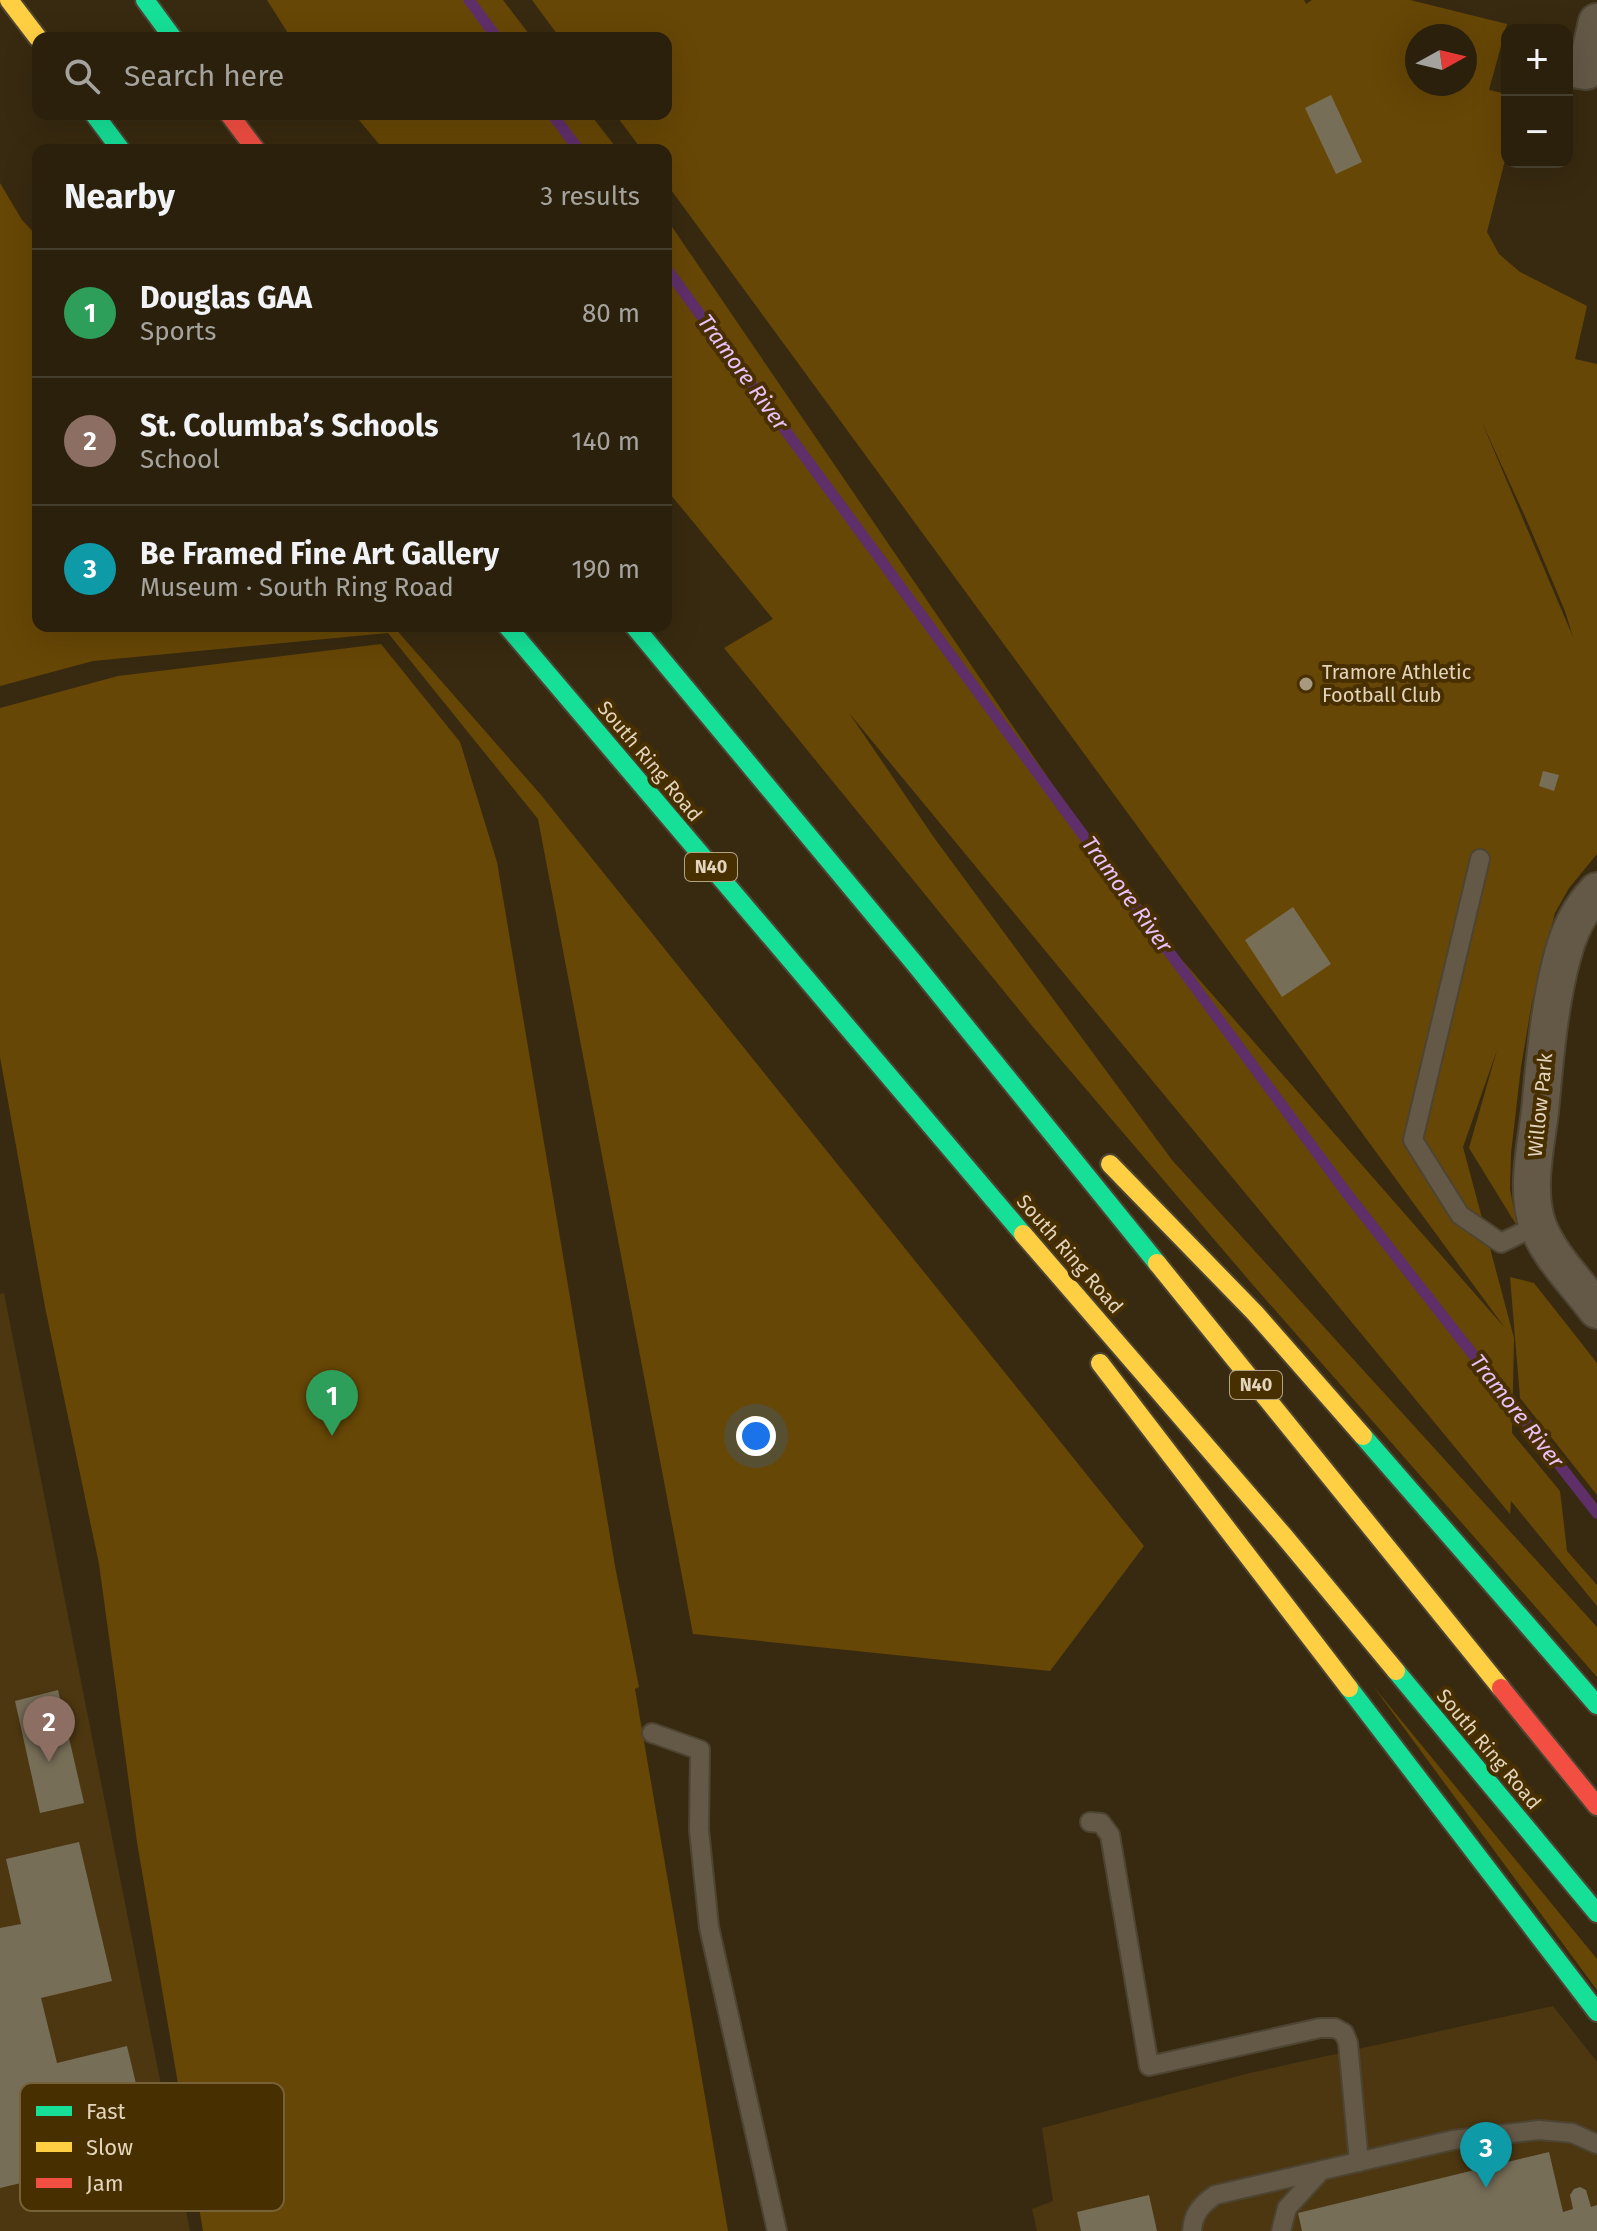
<!DOCTYPE html>
<meta charset="utf-8">
<style>
body{margin:0;font-family:"Fira Sans",sans-serif;background:#362d1a;color:#f1f3f6}
.controls{position:absolute;right:24px;top:24px;display:grid;overflow:hidden;border-radius:16px;box-shadow:0 8px 32px #0002}
.controls button{width:72px;height:72px;display:grid;place-items:center;padding:0;border:0;border-bottom:2px solid #463e2d;background:#2a200c;color:#f1f3f6;font:40px sans-serif}
.compass{position:absolute;left:1405px;top:24px;width:72px;height:72px;border-radius:50%;background:#2a200c;box-shadow:0 8px 32px #0002;rotate:82deg}
.you{position:absolute;left:756px;top:1436px;width:28px;height:28px;margin:-20px;border:6px solid #fff;border-radius:50%;background:#1a73e8;box-shadow:0 0 0 12px #1a73e833}
.badge{display:grid;place-items:center;width:52px;height:52px;border-radius:50%;background:#db2777;color:#fff;font-size:26px;font-weight:700}
.pin{position:absolute;translate:-50% -66px;filter:drop-shadow(0 2px 4px #0008)}
.pin::after{content:'';position:absolute;top:42px;width:28px;height:24px;background:inherit;clip-path:polygon(0 0,100% 0,50% 100%)}
.list{margin:0;padding:0;list-style:none}
h2{display:flex;justify-content:space-between;align-items:center;height:104px;margin:0;padding:0 32px;font-size:34px}
h2 small{font-size:26px;font-weight:400;color:#a5a39d}
.list li{display:grid;grid-template-columns:52px 1fr auto;gap:24px;align-items:center;box-sizing:border-box;height:128px;padding:0 32px;border-top:2px solid #463e2d}
.list b{display:block;font-size:30px;white-space:nowrap}
.list p{margin:0;font-size:26px;white-space:nowrap;color:#a5a39d}
.list em{font-size:26px;font-style:normal;color:#a5a39d}
.icon{flex:none;width:44px;height:44px;fill:none;stroke:currentColor;stroke-width:2;stroke-linecap:round;stroke-linejoin:round}
.map{position:relative;flex:none;width:1597px;height:2231px;overflow:hidden}
.search{position:absolute;background:#2a200c;box-shadow:0 8px 32px #0002;left:32px;top:32px;width:640px;height:88px;display:flex;align-items:center;gap:20px;box-sizing:border-box;padding:0 28px;border-radius:16px;color:#a5a39d;font-size:30px}
.panel{position:absolute;background:#2a200c;box-shadow:0 8px 32px #0002;left:32px;top:144px;width:640px;height:488px;border-radius:16px}
.map>svg:first-child{display:block}
.built{fill:#4d3710}
.green{fill:#674706;fill-rule:evenodd}
.lines{fill:none;stroke-linecap:round;stroke-linejoin:round}
.stream{stroke:#5f2f69;stroke-width:11}
.building{fill:#776e58}
.lane-casing{stroke:#4d4432;stroke-width:22}
.street-casing{stroke:#4d4432;stroke-width:40}
.fast-casing{stroke:#4d4432;stroke-width:22}
.slow-casing{stroke:#4d4432;stroke-width:22}
.jam-casing{stroke:#4d4432;stroke-width:22}
.lane{stroke:#645847;stroke-width:18}
.street{stroke:#645847;stroke-width:36}
.fast{stroke:#16e098;stroke-width:18}
.slow{stroke:#ffcf43;stroke-width:18}
.jam{stroke:#f24e42;stroke-width:18}
.poi-dot{fill:#a79880;stroke:#482f00;stroke-width:3}
.labels{text-anchor:middle;dominant-baseline:central;stroke-width:8;stroke-linejoin:round;paint-order:stroke}
.shield{fill:#482f00;stroke:#b4a284;stroke-width:2}
.shield-label{font-size:18px;font-weight:bold;fill:#e3d4bd}
.poi-label{font-size:20px;fill:#e3d4bd;stroke:#482f00;text-anchor:start}
.street-label{font-size:20px;fill:#e3d4bd;stroke:#482f00}
.water-label{font-size:22px;font-style:italic;fill:#ecc0fa;stroke:#482f00}
.key{fill:#482f00;stroke:#766139;stroke-width:2}
.key-label{font-size:22px;fill:#e3d4bd}
</style>
<div class="map">
<svg width="1597" height="2231" viewBox="0 0 1597 2231">
<rect width="100%" height="100%" fill="#382a10"/>
<!-- built -->
<g class="built">
<path d="M4 1293 190 2231H0V1294Z"/>
<path d="M1553 2006 1597 2062V2231H1037L1032 2209 1053 2201 1042 2128 1250 2073Z"/>
</g>
<!-- green -->
<g class="green">
<path d="M267 0H503L532 38H291Z"/>
<path d="M532 0H1304L1306 4 1312 0H1410L1507 24 1489 90 1507 94V152L1487 232 1499 254 1520 272 1587 306 1575 359 1597 364V854L1569 888 1555 913 1532 1002 1521 1067 1511 1153 1510 1189 1517 1226 1469 1148 1497 1050 1463 1147 1514 1338 1512 1433 1560 1491 1567 1551 1597 1585V1606L1511 1501 1510 1514 849 713 935 839 1172 1160 1597 1627V1677L1253 1285 1033 1027 724 648 773 619 666 489V218L1139 911 1505 1328 666 183V150H642L615 114H666V38H560ZM1417 36H1465V84H1417ZM1481 420 1528 523 1565 611 1573 637Z"/>
<path d="M354 114H590L618 150H384Z"/>
<path d="M0 183 22 220 38 237V626H393L541 795 1144 1546 1050 1671 693 1634 538 819 388 633 93 661 0 686Z"/>
<path d="M381 644 460 742 497 862 615 1566 639 1687 635 1689 728 2231H203L137 1842 99 1564 45 1307 0 1057V708L118 676Z"/>
<path d="M1510 1277 1534 1283 1597 1363V1495L1520 1398Z"/>
<path d="M1373 1686 1597 1959V1990Z"/>
</g>
<g class="lines">
<!-- stream -->
<g class="stream">
<path d="M469 0 497 38"/>
<path d="M552 114 579 150"/>
<path d="M666 268 1345 1191 1597 1513"/>
</g>
</g>
<!-- building -->
<g class="building">
<path d="M1331 95 1362 162 1336 174 1305 108Z"/>
<path d="M1543 771 1559 775 1554 791 1539 786Z"/>
<path d="M1293 907 1331 964 1282 997 1245 940Z"/>
<path d="M58 1690 84 1803 40 1813 15 1701Z"/>
<path d="M79 1842 112 1981 41 1998 57 2063 127 2046 161 2188 85 2206 76 2170 0 2188V1928L21 1924 6 1859Z"/>
<path d="M1549 2152 1563 2212 1573 2209 1570 2195 1574 2189 1580 2187 1586 2190 1591 2207 1597 2205V2231H1302L1298 2213Z"/>
<path d="M1149 2195 1157 2231H1081L1077 2212Z"/>
</g>
<g class="lines">
<defs>
<g id="lane">
<path d="M1480 859 1413 1140 1460 1215 1501 1243 1538 1225"/>
<path d="M652 1733 700 1750 699 1830 709 1927 777 2231"/>
<path d="M1090 1822 1101 1823 1110 1835 1149 2066 1320 2028H1335L1344 2033 1348 2043 1359 2162"/>
<path d="M1192 2231C1193 2214 1201 2205 1215 2195L1453 2140 1539 2130 1572 2133 1597 2144"/>
<path d="M1281 2231 1287 2208 1318 2174"/>
</g>
<g id="street">
<path d="M1567 68 1586 71 1597 22"/>
<path d="M1597 891C1580 909 1569 931 1563 954 1549 1004 1545 1059 1540 1111 1536 1146 1525 1191 1538 1226 1549 1256 1578 1284 1597 1310"/>
</g>
<g id="fast">
<path d="M145 0 173 38"/>
<path d="M94 114 121 150"/>
<path d="M507 626 1023 1234"/>
<path d="M634 626 915 964 1157 1263"/>
<path d="M1363 1436 1597 1705"/>
<path d="M1396 1671 1597 1913"/>
<path d="M1349 1688 1597 2012"/>
</g>
<g id="slow">
<path d="M9 0 38 38"/>
<path d="M1110 1164 1255 1313 1363 1436"/>
<path d="M1023 1234 1284 1536 1396 1671"/>
<path d="M1157 1263 1501 1688"/>
<path d="M1100 1363 1349 1688"/>
</g>
<g id="jam">
<path d="M229 114 256 150"/>
<path d="M1501 1688 1597 1806"/>
</g>
</defs>
<!-- lane casing -->
<use href="#lane" class="lane-casing"/>
<!-- street casing -->
<use href="#street" class="street-casing"/>
<!-- fast casing -->
<use href="#fast" class="fast-casing"/>
<!-- slow casing -->
<use href="#slow" class="slow-casing"/>
<!-- jam casing -->
<use href="#jam" class="jam-casing"/>
<!-- lane -->
<use href="#lane" class="lane"/>
<!-- street -->
<use href="#street" class="street"/>
<!-- fast -->
<use href="#fast" class="fast"/>
<!-- slow -->
<use href="#slow" class="slow"/>
<!-- jam -->
<use href="#jam" class="jam"/>
</g>
<!-- markers -->
<circle class="poi-dot" cx="1306" cy="684" r="8"/>
<g class="labels">
<!-- shield labels -->
<g class="shield">
<rect x="685" y="853" width="52" height="28" rx="6"/>
<rect x="1230" y="1371" width="52" height="28" rx="6"/>
</g>
<g class="shield-label">
<text x="711" y="867">N40</text>
<text x="1256" y="1385">N40</text>
</g>
<!-- poi labels -->
<g class="poi-label">
<text x="1322" y="672">Tramore Athletic<tspan x="1322" dy="23">Football Club</tspan></text>
</g>
<!-- street labels -->
<g class="street-label">
<text transform="translate(650 761) rotate(50)">South Ring Road</text>
<text transform="translate(1540 1105) rotate(-84)">Willow Park</text>
<text transform="translate(1070 1254) rotate(49)">South Ring Road</text>
<text transform="translate(1489 1749) rotate(50)">South Ring Road</text>
</g>
<!-- water labels -->
<g class="water-label">
<text transform="translate(743 372) rotate(54)">Tramore River</text>
<text transform="translate(1127 894) rotate(54)">Tramore River</text>
<text transform="translate(1517 1411) rotate(52)">Tramore River</text>
</g>
</g>
<!-- legend -->
<rect x="20" y="2083" width="264" height="128" rx="12" class="key"/>
<rect x="36" y="2106" width="36" height="10" fill="#16e098"/>
<rect x="36" y="2142" width="36" height="10" fill="#ffcf43"/>
<rect x="36" y="2178" width="36" height="10" fill="#f24e42"/>
<g class="key-label">
<text x="86" y="2119">Fast</text>
<text x="86" y="2155">Slow</text>
<text x="86" y="2191">Jam</text>
</g>
</svg>
<div class="controls">
<button>+</button>
<button>−</button>
</div>
<svg class="compass" viewBox="-18 -18 36 36"><path d="M0-13l5 13h-10z" fill="#e53935"/><path d="M0 13l5-13h-10z" fill="#a5a39d"/></svg>
<div class="you"></div>
<div class="pin badge" style="left:332px;top:1436px;background:#2e9e5b">1</div>
<div class="pin badge" style="left:49px;top:1762px;background:#8d6e63">2</div>
<div class="pin badge" style="left:1486px;top:2188px;background:#0f9aa8">3</div>
<div class="search"><svg class="icon" aria-label="search" viewBox="0 0 24 24"><circle cx="10" cy="10" r="6"/><path d="M15 15l6 6"/></svg>Search here</div>
<section class="panel">
<h2>Nearby<small>3 results</small></h2>
<ul class="list">
<li><span class="badge" style="background:#2e9e5b">1</span><div><b>Douglas GAA</b><p>Sports</p></div><em>80 m</em></li>
<li><span class="badge" style="background:#8d6e63">2</span><div><b>St. Columba’s Schools</b><p>School</p></div><em>140 m</em></li>
<li><span class="badge" style="background:#0f9aa8">3</span><div><b>Be Framed Fine Art Gallery</b><p>Museum · South Ring Road</p></div><em>190 m</em></li>
</ul>
</section>
</div>
